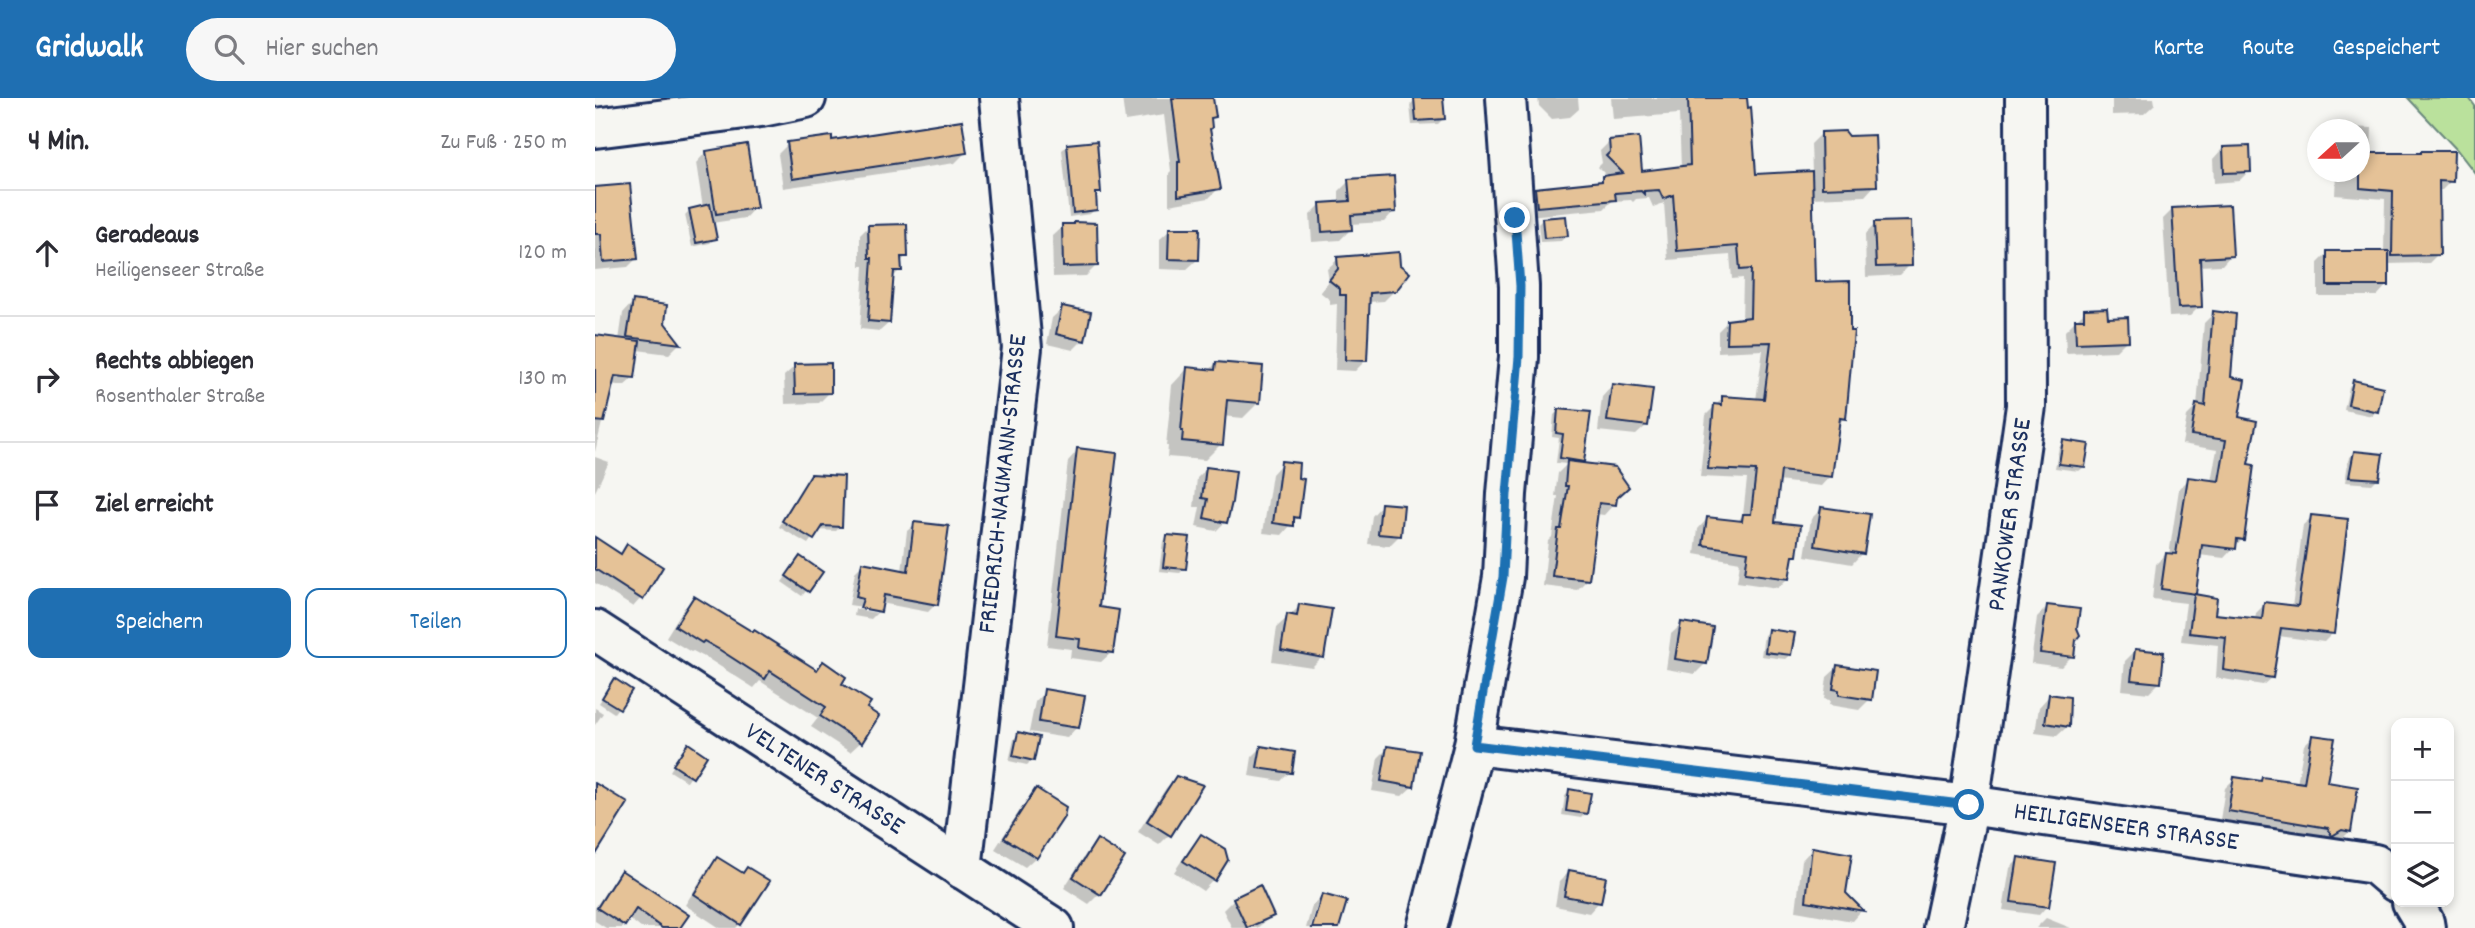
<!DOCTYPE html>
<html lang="de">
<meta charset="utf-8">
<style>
body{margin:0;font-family:Dekko,sans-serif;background:#f7f7f7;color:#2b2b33}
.controls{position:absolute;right:21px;bottom:21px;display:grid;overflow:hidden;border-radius:14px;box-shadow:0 4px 10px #0003}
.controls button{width:63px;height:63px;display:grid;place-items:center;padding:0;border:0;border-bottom:2px solid #e1e1e2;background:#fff;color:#2b2b33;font:35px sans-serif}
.compass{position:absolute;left:1712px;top:21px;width:63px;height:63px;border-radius:50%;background:#fff;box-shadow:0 4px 10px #0003;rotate:249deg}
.stop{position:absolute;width:21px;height:21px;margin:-16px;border:5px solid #1f6fb2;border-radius:50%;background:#fff}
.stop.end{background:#1f6fb2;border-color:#fff;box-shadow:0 2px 7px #0008}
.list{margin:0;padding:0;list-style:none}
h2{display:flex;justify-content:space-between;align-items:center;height:91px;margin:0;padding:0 28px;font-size:30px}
h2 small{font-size:23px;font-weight:400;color:#7c7c81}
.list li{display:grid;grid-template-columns:46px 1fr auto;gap:21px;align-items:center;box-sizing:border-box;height:126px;padding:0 28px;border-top:2px solid #e1e1e2}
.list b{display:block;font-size:26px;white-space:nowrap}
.list p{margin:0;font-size:23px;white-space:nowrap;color:#7c7c81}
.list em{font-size:23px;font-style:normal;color:#7c7c81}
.actions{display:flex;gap:14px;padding:21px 28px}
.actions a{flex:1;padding:16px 0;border:2px solid #1f6fb2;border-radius:14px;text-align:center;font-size:24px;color:#1f6fb2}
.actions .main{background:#1f6fb2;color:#fff}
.icon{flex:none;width:38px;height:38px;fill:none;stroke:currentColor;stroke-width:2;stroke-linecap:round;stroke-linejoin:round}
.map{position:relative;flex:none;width:1880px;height:830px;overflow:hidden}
header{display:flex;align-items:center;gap:42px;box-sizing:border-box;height:98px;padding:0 35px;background:#1f6fb2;color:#fff}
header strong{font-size:33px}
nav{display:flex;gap:38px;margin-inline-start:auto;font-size:24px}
.search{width:490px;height:63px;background:#f7f7f7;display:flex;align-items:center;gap:18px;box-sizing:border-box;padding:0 24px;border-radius:38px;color:#7c7c81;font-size:26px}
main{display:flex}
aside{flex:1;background:#fff}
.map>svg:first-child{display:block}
.green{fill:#bae19c;stroke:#6a887d;stroke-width:2}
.shadow{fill:#0003}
.building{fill:#e5c297;stroke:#1b2f5e;stroke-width:2}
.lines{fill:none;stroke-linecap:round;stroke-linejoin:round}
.minor-casing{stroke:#1b2f5e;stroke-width:44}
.minor{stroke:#f6f6f2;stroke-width:38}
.route{stroke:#1f6fb2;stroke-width:9}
.labels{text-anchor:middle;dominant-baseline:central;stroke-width:7;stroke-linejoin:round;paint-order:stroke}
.street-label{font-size:26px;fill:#1b2f5e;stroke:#f6f6f2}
</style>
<header>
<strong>Gridwalk</strong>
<div class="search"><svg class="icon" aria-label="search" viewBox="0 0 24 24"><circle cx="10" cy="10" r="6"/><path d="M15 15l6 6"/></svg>Hier suchen</div>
<nav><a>Karte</a><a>Route</a><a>Gespeichert</a></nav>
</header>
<main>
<aside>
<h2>4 Min.<small>Zu Fuß · 250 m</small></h2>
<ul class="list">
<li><svg class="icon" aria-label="ahead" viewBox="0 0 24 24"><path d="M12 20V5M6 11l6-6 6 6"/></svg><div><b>Geradeaus</b><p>Heiligenseer Straße</p></div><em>120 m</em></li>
<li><svg class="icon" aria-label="right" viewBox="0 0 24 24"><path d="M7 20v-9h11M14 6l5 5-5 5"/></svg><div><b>Rechts abbiegen</b><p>Rosenthaler Straße</p></div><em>130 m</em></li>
<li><svg class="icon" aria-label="arrive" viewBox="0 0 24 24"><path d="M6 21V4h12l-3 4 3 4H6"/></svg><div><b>Ziel erreicht</b></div></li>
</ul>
<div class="actions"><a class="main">Speichern</a><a>Teilen</a></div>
</aside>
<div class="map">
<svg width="1880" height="830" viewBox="0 0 1880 830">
<rect width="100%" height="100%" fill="#f6f6f2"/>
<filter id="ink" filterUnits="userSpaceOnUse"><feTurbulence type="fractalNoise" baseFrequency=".0143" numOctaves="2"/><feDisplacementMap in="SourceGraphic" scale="14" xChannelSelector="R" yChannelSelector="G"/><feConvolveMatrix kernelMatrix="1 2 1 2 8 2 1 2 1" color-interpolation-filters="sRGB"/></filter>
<g filter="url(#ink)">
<!-- green -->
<path class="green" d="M1813 0H1874L1880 8V75L1862 52Z"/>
<!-- shadow -->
<g class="shadow">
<path d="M527 0H616L619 19 615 23 614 32 624 90 614 100 574 107V75L576 73 569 17 530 23Z"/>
<path d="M943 0H983L984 11 975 19 957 21 944 8Z"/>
<path d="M1016 0H1142L1159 78 1217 75 1216 46 1226 36 1280 87 1270 98 1216 100 1219 186 1249 320 1242 328 1235 378 1226 388 1183 383 1178 425 1200 457 1195 463 1193 480 1183 490 1142 484 1145 464 1100 456 1103 431 1112 421 1142 424 1148 417 1152 381 1105 379 1111 317 1128 300 1161 302 1168 252 1123 254V233L1132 224 1147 222 1148 180 1137 181 1135 157 1073 162 1069 105 1058 109 1054 100 1041 101 1038 104 1036 102 1017 103 1009 111 933 118 931 101 941 92 1002 86 1008 80 1013 79 1003 69 1007 65 1005 53 1015 43 1045 75 1086 70 1084 16 1018 21Z"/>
<path d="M1517 0H1559L1560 6 1549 16 1517 17Z"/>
<path d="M820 2 848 21 843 26 817 27 815 7Z"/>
<path d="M1751 29 1777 30 1776 57 1856 83 1847 92H1842L1843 156 1834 165 1792 166V187L1782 198H1723V165L1733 155 1789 154 1790 101 1740 97 1741 74H1764V32H1748Z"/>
<path d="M236 44 370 55 360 65 188 90 183 56 193 46Z"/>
<path d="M472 48 504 94 499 99 500 111 495 116 474 119 467 52Z"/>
<path d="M1628 50 1654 73 1644 83 1619 85 1618 61Z"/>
<path d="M111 54 160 109 150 120 117 125 120 140 115 145 97 149 90 117 95 112 108 110 101 65Z"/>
<path d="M754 83 799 113 789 124 755 126V132L745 142 717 144 715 117 726 106 744 105V93Z"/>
<path d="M0 91 41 161 33 169 0 172Z"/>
<path d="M1578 111 1636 157 1627 167 1604 168 1605 208 1595 218 1574 219 1568 121Z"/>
<path d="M948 121 971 138 966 143 945 144 943 126Z"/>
<path d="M1280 126 1315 167 1305 177 1271 179 1270 137Z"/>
<path d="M274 128 311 158 305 165V172L297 180 294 225 285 233 265 231 269 168H265V137Z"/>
<path d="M468 128H478L502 167 491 178 458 179 457 138Z"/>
<path d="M575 132 602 162 591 172 564 171V142Z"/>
<path d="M743 161 800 192 789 203 773 204 771 262 760 273 740 272 742 206 735 207V202L725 194 734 183 732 171Z"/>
<path d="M38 204 68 226 84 246 74 256 42 252 38 280 29 288 16 286 0 354V238L24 242 28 215Z"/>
<path d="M468 210 488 242 478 252 452 246 457 220Z"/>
<path d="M1490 213 1511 222 1532 242 1521 253 1471 255 1470 233Z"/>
<path d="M1619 215 1651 368 1647 441 1629 460 1604 457 1599 495 1596 498 1620 501 1618 517 1660 522 1661 515 1670 506 1697 509 1708 427 1717 419 1737 536 1729 544 1683 538 1677 579 1668 587 1621 580 1623 547 1586 543 1591 505 1557 501 1561 466 1571 456 1574 457 1584 391 1594 381 1616 383 1622 352 1587 346 1592 318 1602 308 1609 225Z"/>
<path d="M621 265 664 304 648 320 628 318 626 346 610 362 572 359 573 348H571L577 287 592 271 614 273Z"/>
<path d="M200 268 235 294 224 305 190 306 189 278Z"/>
<path d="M1759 284 1781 313 1777 318 1749 312 1754 289Z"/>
<path d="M1017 288 1052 327 1041 337 1003 333 1007 299Z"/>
<path d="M964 312 988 363 984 366 1020 401 1019 406 1009 417 1001 416 992 482 982 492 948 488 953 443 957 439 963 398H960L963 375 972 366 961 365 964 340 957 339 959 317Z"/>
<path d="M1468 344 1489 369 1484 373 1460 370 1464 349Z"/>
<path d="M483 352 502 511 517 554 506 564 475 560 476 551 452 548 473 363Z"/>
<path d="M1759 355 1782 381 1777 386 1750 384 1754 359Z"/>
<path d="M0 359 14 364 0 394Z"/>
<path d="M687 365 703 419 687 437 668 435 677 376Z"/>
<path d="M611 371 630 424 621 433 601 429 605 409H599L602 380Z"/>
<path d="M212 383 246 428 241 433 223 432 213 446 184 429Z"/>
<path d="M787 407 805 437 794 448 773 446 777 418Z"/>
<path d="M1227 410 1267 455 1257 466 1210 458 1216 421Z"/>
<path d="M320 426 341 506 333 514 286 505 284 513 276 521 259 518 260 511 281 515V511L254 507 260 474 268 466 307 473 312 433Z"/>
<path d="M572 438 590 470 585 475 564 473 568 443Z"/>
<path d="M0 441 24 457 32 449 46 500 38 509 0 485Z"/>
<path d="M201 465 226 475 207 498 187 484Z"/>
<path d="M100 500 220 573 228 566 244 586 270 611 266 644 255 654 216 629 223 620 165 583 159 590 115 562 98 553 96 554 71 539 89 510Z"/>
<path d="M705 508 727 559 717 569 677 563 682 529Z"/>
<path d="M1452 509 1479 541 1477 558 1466 569 1436 565 1442 519Z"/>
<path d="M1087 526 1111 565 1100 576 1071 571 1076 536Z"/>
<path d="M1174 533 1195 557 1190 561 1166 558 1169 537Z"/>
<path d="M1540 553 1565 584 1554 595 1527 592 1530 563Z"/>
<path d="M1243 569 1275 601 1264 612 1234 607 1235 602 1229 601 1232 579Z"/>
<path d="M15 588 35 593 19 615 4 605Z"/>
<path d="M450 593 482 629 472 640 434 634 440 604Z"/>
<path d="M1454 598 1473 628 1462 638 1440 635 1444 609Z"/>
<path d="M0 610 8 615 0 627Z"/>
<path d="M424 636 437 662 432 667 414 663 419 641Z"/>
<path d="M1718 638 1730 686 1755 733 1746 742 1737 740 1728 745 1724 738 1625 722 1630 690 1639 681 1664 685 1667 681 1702 686 1709 647Z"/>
<path d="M666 650 695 674 686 683 654 678 657 659Z"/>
<path d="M793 650 818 688 807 698 777 693 783 660Z"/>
<path d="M88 652 110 658 92 684 75 673Z"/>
<path d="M581 680 574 737 564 747 543 734 571 690Z"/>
<path d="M441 692V759L430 769 400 751 431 703Z"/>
<path d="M975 693 991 715 986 720 967 717 970 698Z"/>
<path d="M607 738 632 762 618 782 608 793 579 774 596 749Z"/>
<path d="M502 743 504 796 494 806 469 790 492 754Z"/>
<path d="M1217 751 1249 795 1266 813 1257 823 1201 813 1207 762Z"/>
<path d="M123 761 145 826 141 830H125L90 807 112 772Z"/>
<path d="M1424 761 1452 808 1444 817 1408 812 1415 770Z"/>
<path d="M26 774 92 817 83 830H46L33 820 26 830H11L0 823V810L17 784Z"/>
<path d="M974 774 1004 804 994 815 960 808 964 784Z"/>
<path d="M728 798 750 804 743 830H719L726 808H722L715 830H711L717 808Z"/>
<path d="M639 801 677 818 662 830H637L628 812Z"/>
<path d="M1451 820 1476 830H1441Z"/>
</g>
<!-- building -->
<g class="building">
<path d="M577 0H618L621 19 616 20 617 30 615 31 626 91 583 98V64H585Z"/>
<path d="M819 0H848L850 21 821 23Z"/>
<path d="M1093 0H1152L1153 10 1156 9 1161 76 1217 73 1220 184 1255 183V233H1259L1251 321 1245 320 1237 379 1186 373 1180 424 1206 427 1202 458H1198L1194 481 1150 475 1153 454 1108 447 1112 419 1147 423 1148 416H1156L1161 373 1113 371 1119 306 1127 307V298L1169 301 1176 244 1131 245 1132 222 1155 219 1156 171 1145 172 1143 148 1082 153 1078 97 1068 101 1064 92 1049 93V96L1046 93 1020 95 1021 102 942 109 940 90 1007 83V78L1028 75 1011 58 1015 54 1014 42 1044 39 1047 73 1095 67Z"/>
<path d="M367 22 372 55 197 81 192 44 237 38V42Z"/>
<path d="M1250 33 1254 38 1280 37 1282 88 1227 90 1226 34Z"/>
<path d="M502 43 506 95H501L502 112 478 115 472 46Z"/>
<path d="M152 46 162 110 121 116 111 53Z"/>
<path d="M1655 48 1656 74 1629 75 1628 49Z"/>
<path d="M1826 53H1859L1858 84 1844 83 1845 157 1797 158 1798 93 1765 90V55H1826Z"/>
<path d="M799 78 801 114 756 117 757 132 727 134 725 105 755 103 753 81Z"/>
<path d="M35 86 43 161 8 164 6 136H0V89Z"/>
<path d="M115 106 122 141 101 145 94 111Z"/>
<path d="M1635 107 1638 158 1605 160 1607 209 1583 210 1577 110Z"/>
<path d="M971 118 973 138 949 140 947 120Z"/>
<path d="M1316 123 1317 168 1281 169 1279 124Z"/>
<path d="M479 124 502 125 503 168 468 169 467 126H479Z"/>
<path d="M312 126 313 159H306L307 173H299L295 225 273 223 277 160H274L273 127Z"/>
<path d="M574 130H605L604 162 573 161Z"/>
<rect x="1732" y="153" width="62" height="35"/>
<path d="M804 154 805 167 815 175 801 193 775 195 772 263 750 262 751 197H745V191L734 182 743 171 742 159Z"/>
<path d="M38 202 72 207 70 225 86 246 32 239Z"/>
<path d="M467 208 496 214 490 243 461 236Z"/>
<path d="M1512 210 1513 220 1533 219 1534 243 1481 245 1480 221H1489V211Z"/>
<path d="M1618 213 1641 216 1636 279 1650 282 1644 319 1662 323 1653 366 1659 367 1649 442 1642 441 1641 451 1607 447 1601 496 1566 491 1571 455 1581 456 1593 379 1624 383 1631 342 1596 337 1601 306 1610 308Z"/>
<path d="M0 237 45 243 40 280 20 278 9 324 0 323Z"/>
<path d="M621 264 668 268 665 305 632 302 628 347 587 343 588 333H586L592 269 620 272Z"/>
<path d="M236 265V295L200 296 199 266Z"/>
<path d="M1758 282 1788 289 1783 314 1753 307Z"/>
<path d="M1017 286 1058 291 1053 328 1012 323Z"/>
<path d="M963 311 996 314 989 364 965 360 968 336 961 335Z"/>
<path d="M1468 342 1494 346 1490 369 1464 366Z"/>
<path d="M482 350 522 355 504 509 524 512 518 555 484 550 485 541 461 538Z"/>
<path d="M1759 353 1788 356 1784 381 1754 379Z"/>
<path d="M686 363 704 365 703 380 709 381 704 420 699 419V428L678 425Z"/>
<path d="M972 363 1020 369 1034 389 1022 400 1021 407 1004 405 994 482 957 478 963 431H966L973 388H970Z"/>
<path d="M611 369 641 373 637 404 632 425 609 420 613 401 607 400Z"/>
<path d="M216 376 249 378 247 429 228 428 219 442 187 423Z"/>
<path d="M786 405 809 407 806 438 783 436Z"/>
<path d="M1226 409 1275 416 1269 456 1220 448Z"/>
<path d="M1716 417 1753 421 1739 536 1686 530 1678 580 1628 572 1631 539 1594 535 1599 496 1622 500 1620 516 1667 521 1669 504 1703 508Z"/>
<path d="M319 424 354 428 343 507 289 497 286 514 265 510 268 501 261 499 267 464 313 473Z"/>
<path d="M572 437 595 439 591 471 568 469Z"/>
<path d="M0 439 26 456 32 446 68 469 48 502 0 471Z"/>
<path d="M205 458 228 474 214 494 191 478Z"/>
<path d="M99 498 158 534 159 532 222 572 228 563 251 579 247 586 276 604 272 610 284 618 267 645 225 618 231 609 175 573 170 581 125 552 109 543 107 545 80 528Z"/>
<path d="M704 506 737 511 729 560 686 552 692 516 702 518Z"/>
<path d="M1452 507 1485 511 1482 530 1485 537 1481 542 1479 559 1445 555Z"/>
<path d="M1086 524 1118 529 1112 566 1080 561Z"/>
<path d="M1173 531 1200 535 1196 557 1170 554Z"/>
<path d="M1540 551 1569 554 1566 585 1536 582Z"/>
<path d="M1242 567 1281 573 1277 602 1244 597V592L1238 591Z"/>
<path d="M19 580 37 592 25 611 7 600Z"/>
<path d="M449 591 490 598 484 630 444 624Z"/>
<path d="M1454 596 1475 599 1474 629 1450 625Z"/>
<path d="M423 634 444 639 439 663 418 658Z"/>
<path d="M1717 637 1740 640 1732 684 1763 689 1756 734 1747 732 1737 738 1733 730 1633 713 1639 679 1666 683 1667 679 1709 685Z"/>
<path d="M93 645 112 658 98 680 78 667Z"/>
<path d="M666 648 700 654 697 675 662 670Z"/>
<path d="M792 648 825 653 819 689 786 683Z"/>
<path d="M581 678 608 687 576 738 552 723Z"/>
<path d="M0 685 33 705 0 758Z"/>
<path d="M441 690 471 709 469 719 442 760 409 740Z"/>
<path d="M974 691 996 695 992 716 971 713Z"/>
<path d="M606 736 630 751 633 762 620 783 588 763Z"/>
<path d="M502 741 530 759 506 797 478 779Z"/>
<path d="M1217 749 1257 756 1251 795 1269 813 1211 803Z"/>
<path d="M122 759 148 775 152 769 175 783 146 827 99 796Z"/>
<path d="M1423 759 1461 765 1454 809 1416 804Z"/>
<path d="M26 772 94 817 85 830H67L41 811 30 828 2 810Z"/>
<path d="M974 772 1011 779 1006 805 969 798Z"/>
<path d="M665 787 679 818 652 830 638 800Z"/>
<path d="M727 796 752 803 744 830H717Z"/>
</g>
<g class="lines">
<defs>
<g id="minor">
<path d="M0 30 166 9 211 0"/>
<path d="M0 532 459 830"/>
<path d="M879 647 1374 707 1780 766 1801 784"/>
<path d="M367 771 427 250 404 0"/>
<path d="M1817 804 1829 824 1830 830"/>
<path d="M832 830 879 647 908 479 912 396 924 259V188L911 0"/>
<path d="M1348 830 1374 707 1431 308 1430 0"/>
</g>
</defs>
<!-- minor casing -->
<use href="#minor" class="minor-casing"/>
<!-- minor -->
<use href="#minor" class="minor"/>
</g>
</g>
<g class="lines" filter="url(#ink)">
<!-- route -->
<path class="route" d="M920 120 925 188 924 259 912 396 908 479 879 647 1374 707"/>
</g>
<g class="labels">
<!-- street labels -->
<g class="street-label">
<text transform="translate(409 386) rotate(-84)">FRIEDRICH-NAUMANN-STRASSE</text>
<text transform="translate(1416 417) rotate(-82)">PANKOWER STRASSE</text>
<text transform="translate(229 682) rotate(33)">VELTENER STRASSE</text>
<text transform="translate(1531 730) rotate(8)">HEILIGENSEER STRASSE</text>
</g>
</g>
</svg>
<div class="controls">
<button>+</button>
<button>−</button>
<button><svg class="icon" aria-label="layers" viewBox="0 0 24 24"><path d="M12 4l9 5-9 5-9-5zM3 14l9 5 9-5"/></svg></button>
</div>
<svg class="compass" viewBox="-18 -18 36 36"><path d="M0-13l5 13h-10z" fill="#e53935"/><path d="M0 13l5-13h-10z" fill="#7c7c81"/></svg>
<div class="stop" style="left:1374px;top:707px"></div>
<div class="stop end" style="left:920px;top:120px"></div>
</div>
</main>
